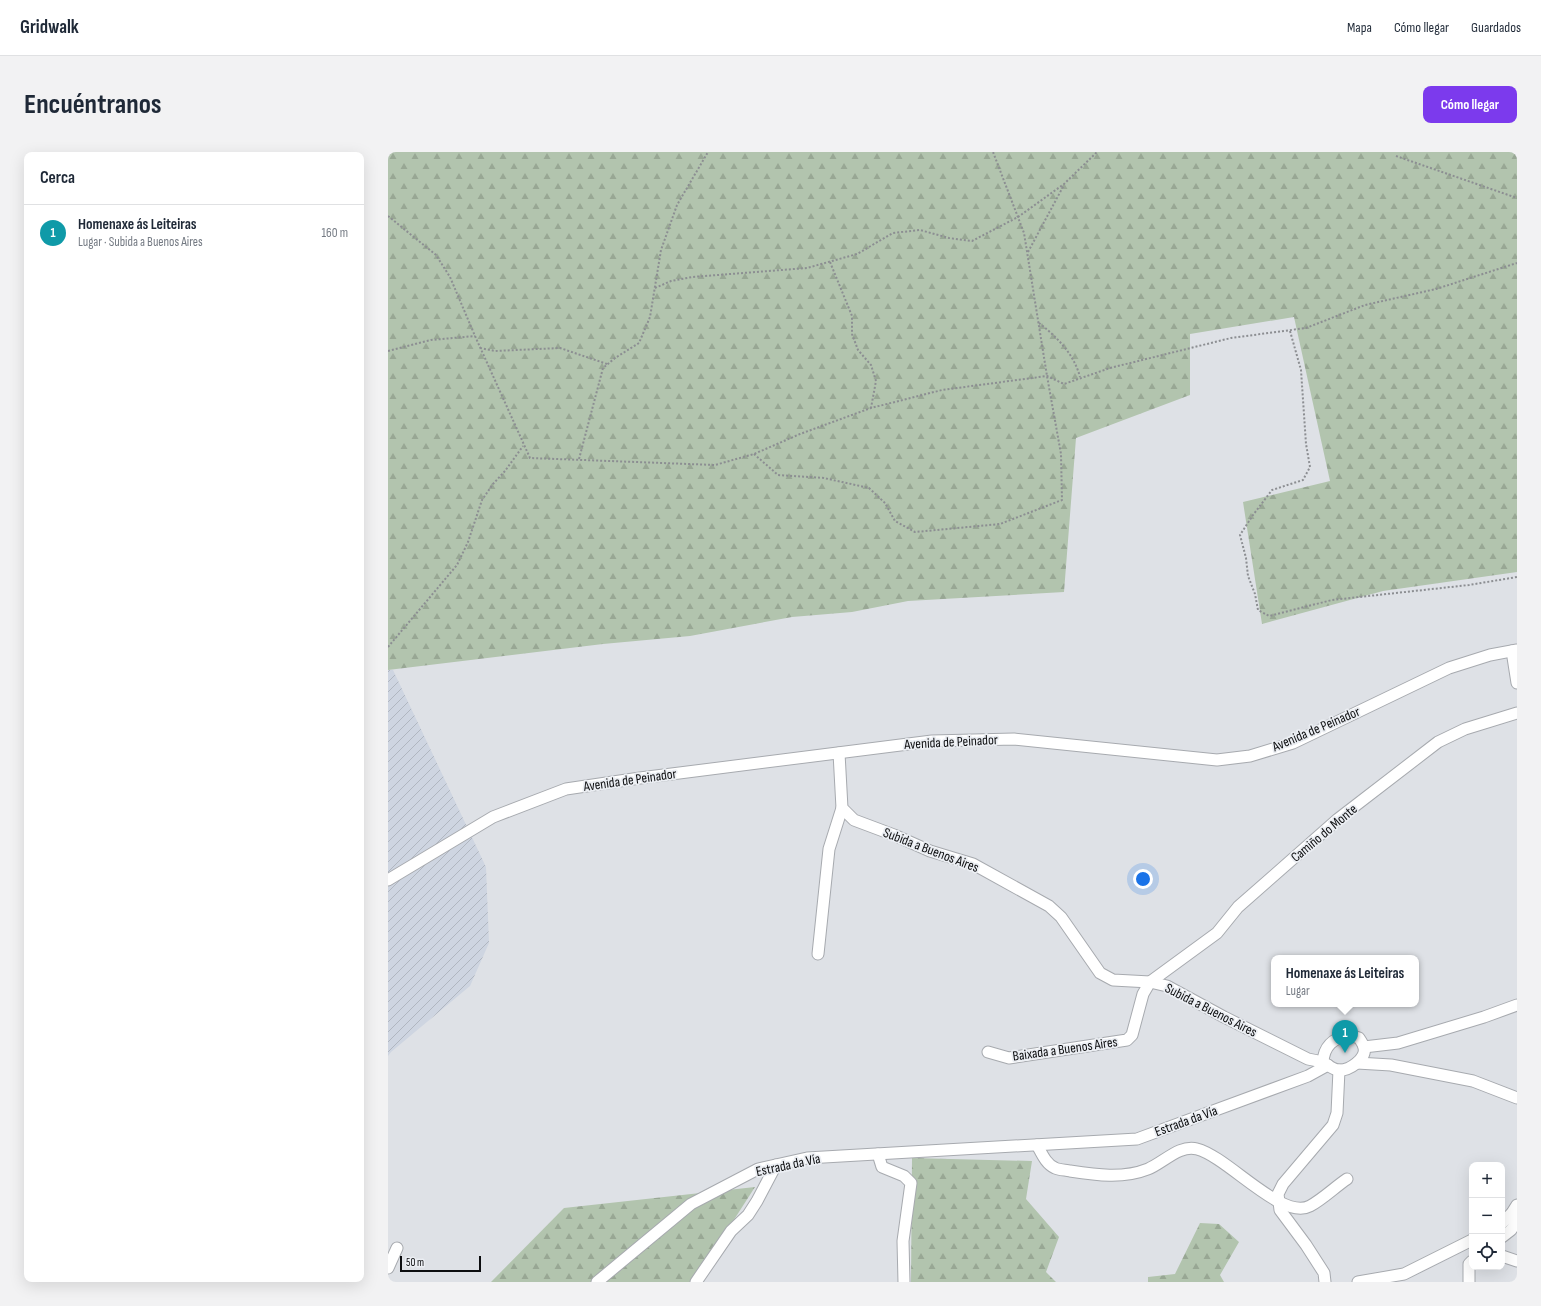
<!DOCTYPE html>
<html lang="es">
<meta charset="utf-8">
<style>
body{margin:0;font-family:"Sofia Sans Condensed",sans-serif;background:#f2f2f3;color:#1f2937}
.controls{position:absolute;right:12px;bottom:12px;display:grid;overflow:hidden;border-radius:8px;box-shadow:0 4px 16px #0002}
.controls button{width:36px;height:36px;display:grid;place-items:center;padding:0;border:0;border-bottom:1px solid #e0e1e3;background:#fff;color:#1f2937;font:20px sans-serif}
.scale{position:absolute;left:12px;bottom:10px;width:81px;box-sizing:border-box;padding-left:4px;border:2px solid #0c0d0f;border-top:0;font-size:11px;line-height:14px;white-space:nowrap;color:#0c0d0f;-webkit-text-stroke:3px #ebeef3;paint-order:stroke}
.you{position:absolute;left:755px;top:727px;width:14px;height:14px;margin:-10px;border:3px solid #fff;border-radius:50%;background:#1a73e8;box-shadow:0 0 0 6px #1a73e833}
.badge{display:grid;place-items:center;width:26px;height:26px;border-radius:50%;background:#7c3aed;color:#fff;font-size:13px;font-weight:700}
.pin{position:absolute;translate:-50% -33px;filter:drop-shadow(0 1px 2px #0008)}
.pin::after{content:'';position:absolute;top:21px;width:14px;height:12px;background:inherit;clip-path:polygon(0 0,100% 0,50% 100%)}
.popup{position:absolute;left:883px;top:803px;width:148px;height:52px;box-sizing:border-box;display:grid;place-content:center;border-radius:8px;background:#fff;filter:drop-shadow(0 1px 3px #0005);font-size:13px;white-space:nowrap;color:#747a83}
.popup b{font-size:15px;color:#1f2937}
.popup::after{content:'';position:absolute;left:50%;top:100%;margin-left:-8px;border:8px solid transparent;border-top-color:#fff}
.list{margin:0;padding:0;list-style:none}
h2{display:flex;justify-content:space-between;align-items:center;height:52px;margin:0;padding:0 16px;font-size:17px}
h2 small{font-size:13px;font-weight:400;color:#747a83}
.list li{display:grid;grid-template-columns:26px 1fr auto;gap:12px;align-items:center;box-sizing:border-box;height:56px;padding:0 16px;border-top:1px solid #e0e1e3}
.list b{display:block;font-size:15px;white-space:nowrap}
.list p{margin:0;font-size:13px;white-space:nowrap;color:#747a83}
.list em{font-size:13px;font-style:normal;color:#747a83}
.icon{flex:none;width:22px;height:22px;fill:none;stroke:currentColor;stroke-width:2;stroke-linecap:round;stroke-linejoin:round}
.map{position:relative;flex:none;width:1129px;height:1130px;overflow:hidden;border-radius:8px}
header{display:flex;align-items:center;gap:24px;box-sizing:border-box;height:56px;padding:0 20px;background:#fff;border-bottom:1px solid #e0e1e3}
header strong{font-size:19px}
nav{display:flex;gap:22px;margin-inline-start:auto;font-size:14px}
.intro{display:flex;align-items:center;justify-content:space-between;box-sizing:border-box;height:96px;padding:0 24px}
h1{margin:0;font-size:28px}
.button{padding:10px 18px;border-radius:8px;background:#7c3aed;color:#fff;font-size:14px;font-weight:700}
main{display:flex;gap:24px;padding:0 24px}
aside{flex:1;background:#fff;border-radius:8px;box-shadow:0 4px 16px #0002}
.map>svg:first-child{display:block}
.industrial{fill:url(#industrial-furrows)}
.forest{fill:url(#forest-firs)}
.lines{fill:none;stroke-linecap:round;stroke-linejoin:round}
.minor-casing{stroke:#a7aaaf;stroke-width:13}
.path{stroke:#8c8e92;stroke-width:2;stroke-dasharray:2 2;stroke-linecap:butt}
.minor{stroke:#fff;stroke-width:11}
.labels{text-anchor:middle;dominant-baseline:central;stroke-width:3.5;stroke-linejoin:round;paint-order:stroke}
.street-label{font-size:14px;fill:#0c0d0f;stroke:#ebeef3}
</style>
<header>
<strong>Gridwalk</strong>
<nav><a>Mapa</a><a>Cómo llegar</a><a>Guardados</a></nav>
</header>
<div class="intro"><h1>Encuéntranos</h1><a class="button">Cómo llegar</a></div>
<main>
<aside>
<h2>Cerca<small></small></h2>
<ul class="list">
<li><span class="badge" style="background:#0f9aa8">1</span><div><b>Homenaxe ás Leiteiras</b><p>Lugar · Subida a Buenos Aires</p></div><em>160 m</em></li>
</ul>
</aside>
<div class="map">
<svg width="1129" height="1130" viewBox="0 0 1129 1130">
<defs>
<pattern id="industrial-furrows" width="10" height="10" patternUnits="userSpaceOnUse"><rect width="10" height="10" fill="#ced5e1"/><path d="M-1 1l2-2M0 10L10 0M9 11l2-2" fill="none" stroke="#b0b6c0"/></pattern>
<pattern id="forest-firs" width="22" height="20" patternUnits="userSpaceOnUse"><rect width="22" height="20" fill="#b2c4ae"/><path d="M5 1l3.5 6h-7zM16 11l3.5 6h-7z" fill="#98a794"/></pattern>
</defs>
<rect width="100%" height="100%" fill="#dee1e6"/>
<!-- industrial -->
<path class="industrial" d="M0 518H5L98 715 101 791 82 834 3 900 0 904Z"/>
<!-- forest -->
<g class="forest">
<path d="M0 0H1129V420L995 439 874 472 855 350 942 329 906 165 802 182V243L688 286 676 440 520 449 464 460 404 465 302 484 215 492 0 518Z"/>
<path d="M524 1006 644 1009 638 1047 671 1085 658 1120 668 1130H523Z"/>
<path d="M367 1035 306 1130H103L176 1056Z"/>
<path d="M812 1071 831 1072 851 1090 832 1123 836 1130H760V1125L787 1122Z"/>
</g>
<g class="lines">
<defs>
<g id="minor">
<path d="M1124 499 1129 531"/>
<path d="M451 601 454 656 466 668 506 683 542 699 585 712 661 754 673 765 712 821 725 828 762 830 779 834 836 865 920 907 935 910"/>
<path d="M0 728 105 665 178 637 252 626 544 589 626 587 829 608 862 604 905 591 1061 516 1102 503 1129 498"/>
<path d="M430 802 441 697 454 656"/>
<path d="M961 883 971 886C973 889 975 892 976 895 979 907 961 919 950 918 944 917 940 913 935 910 936 893 946 886 961 883Z"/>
<path d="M976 895 1010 891 1096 865 1129 853"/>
<path d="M600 900 621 906 739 888 744 883 755 842 762 830 829 781 850 755 950 667 1050 590 1077 577 1129 561"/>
<path d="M969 911 1003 913 1085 929 1129 946"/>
<path d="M649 993C654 1002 658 1012 667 1016 671 1018 678 1018 682 1019 708 1023 735 1027 760 1017 775 1011 792 992 809 997 840 1005 894 1069 922 1054 935 1047 947 1035 959 1027"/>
<path d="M490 1002 494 1015 516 1024 523 1031 515 1089 516 1130"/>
<path d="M1114 1071 1124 1061 1129 1053"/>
<path d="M1114 1085 1123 1078 1128 1071 1124 1061"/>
<path d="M1114 1104 1129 1109"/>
<path d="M0 1116 9 1096"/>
<path d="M209 1130 303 1052 370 1017 419 1006 749 987 920 924 940 913"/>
<path d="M308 1130 343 1079 360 1063 369 1049 388 1013"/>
<path d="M937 1130 936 1121 918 1093 892 1058 890 1042 895 1032 945 973 949 961 951 918"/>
<path d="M970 1130 1016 1122 1084 1088"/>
<path d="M1081 1130V1112L1084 1109"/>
</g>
</defs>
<!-- minor casing -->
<use href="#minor" class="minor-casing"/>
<!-- path -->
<g class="path">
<path d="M1008 4 1129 46"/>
<path d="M0 64 48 103 62 125 87 184 142 306 327 313 366 302 412 282 483 256 554 238 659 224 676 232 722 216 843 186 918 176 977 153 1048 137 1129 111"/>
<path d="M640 100 676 33"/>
<path d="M442 110 464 164V182L470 198 483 213 488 229 483 256"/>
<path d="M267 136 283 129 304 125 419 116 469 102 505 81 532 78 561 86 584 89 630 65 676 32 709 0"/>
<path d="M651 171C669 185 686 202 692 225"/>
<path d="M902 179 913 218 918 292 922 315 915 328 884 338 865 363 852 383 858 406 860 424 867 442 870 458 881 464 944 448 1081 433 1129 425"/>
<path d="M92 196 107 199 172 196 219 212"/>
<path d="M0 199 43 188 87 184"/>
<path d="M366 302 390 323 436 326 481 336 497 351 507 369 527 380 612 372 674 348 673 302 659 224 636 81 605 0"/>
<path d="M191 307 215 216 227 206 251 191 262 165 273 98 289 53 320 0"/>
<path d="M0 495 69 413 80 390 94 348 105 332 117 319 135 294"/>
</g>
<!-- minor -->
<use href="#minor" class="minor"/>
</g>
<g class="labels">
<!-- street labels -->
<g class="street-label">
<text transform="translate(928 577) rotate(-23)">Avenida de Peinador</text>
<text transform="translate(563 590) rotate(-3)">Avenida de Peinador</text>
<text transform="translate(242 628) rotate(-8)">Avenida de Peinador</text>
<text transform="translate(936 681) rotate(-40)">Camiño do Monte</text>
<text transform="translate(543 698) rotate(21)">Subida a Buenos Aires</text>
<text transform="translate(823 858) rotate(27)">Subida a Buenos Aires</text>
<text transform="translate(677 897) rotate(-8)">Baixada a Buenos Aires</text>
<text transform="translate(798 969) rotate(-20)">Estrada da Vía</text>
<text transform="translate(400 1013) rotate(-12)">Estrada da Vía</text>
</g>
</g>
</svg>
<div class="controls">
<button>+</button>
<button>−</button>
<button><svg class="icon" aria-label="locate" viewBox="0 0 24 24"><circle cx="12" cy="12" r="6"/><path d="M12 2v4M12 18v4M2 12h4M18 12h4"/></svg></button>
</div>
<div class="scale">50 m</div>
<div class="you"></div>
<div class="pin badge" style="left:957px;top:901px;background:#0f9aa8">1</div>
<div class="popup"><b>Homenaxe ás Leiteiras</b>Lugar</div>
</div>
</main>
